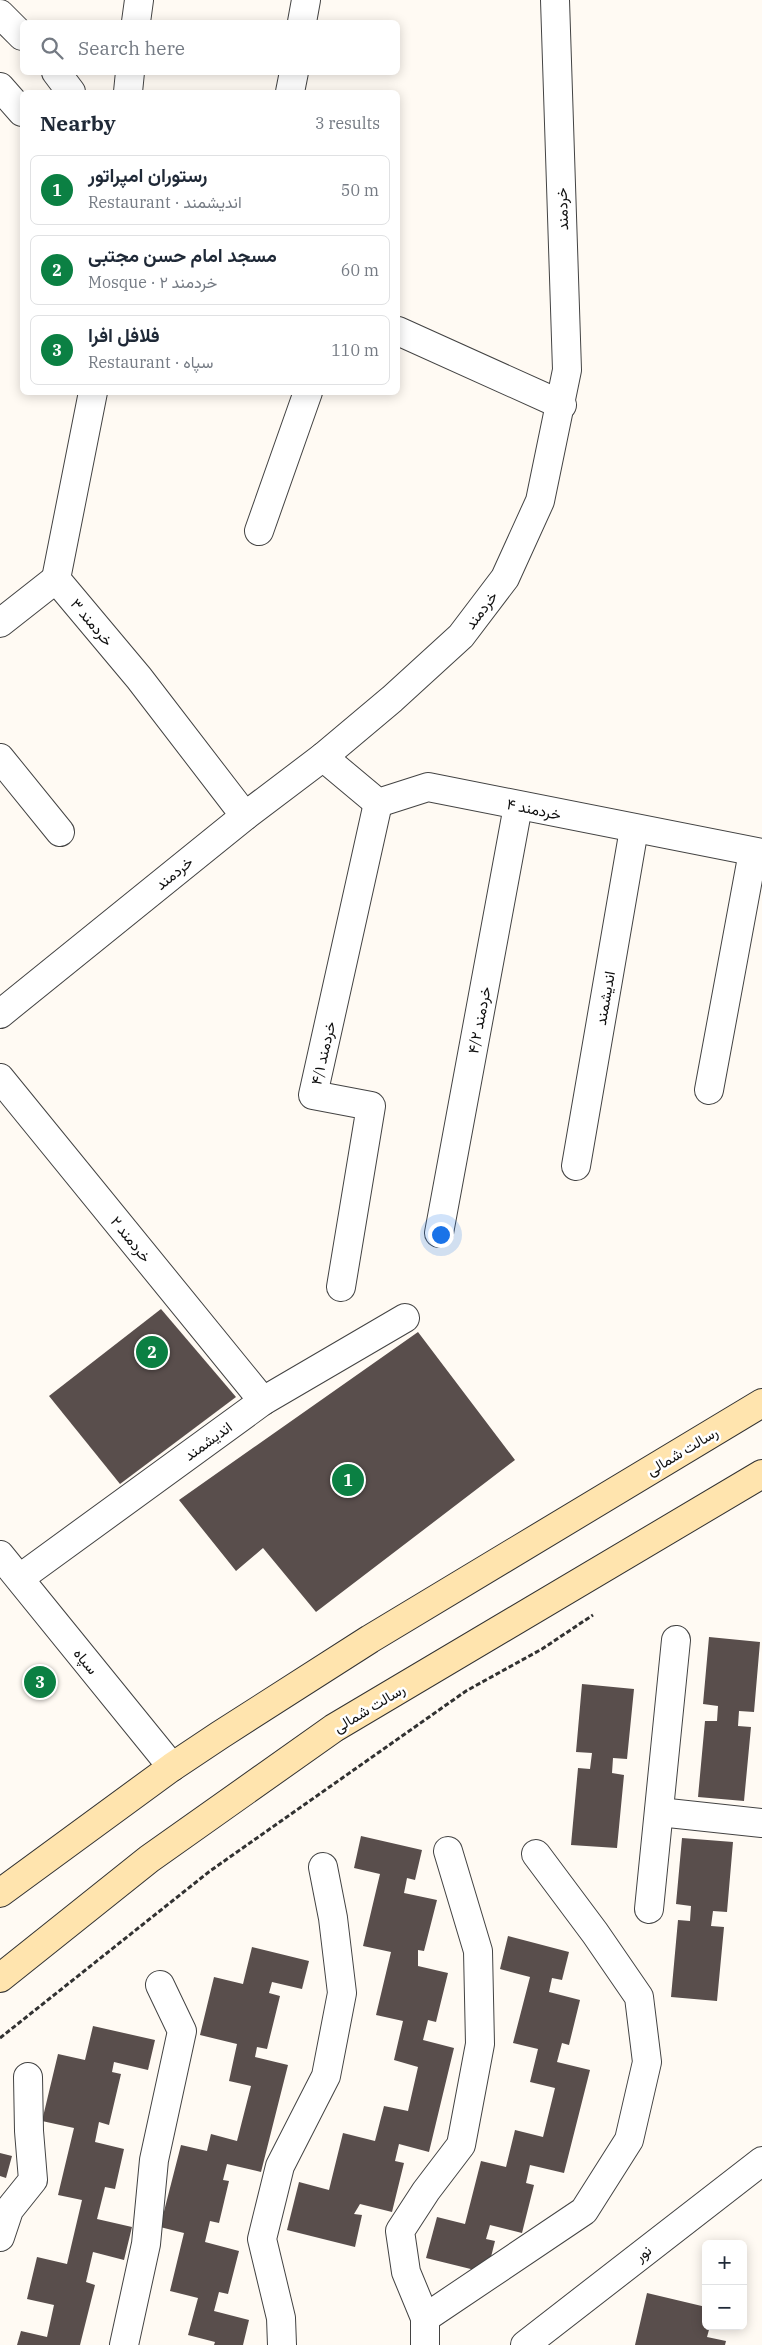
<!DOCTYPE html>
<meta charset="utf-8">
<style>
body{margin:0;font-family:"IBM Plex Serif",Vazirmatn,serif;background:#f2f2f3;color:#1f2937}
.controls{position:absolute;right:15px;bottom:15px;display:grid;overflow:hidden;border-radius:8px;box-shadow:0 2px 12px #0003}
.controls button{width:45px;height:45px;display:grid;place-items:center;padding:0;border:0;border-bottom:1px solid #e0e1e3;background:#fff;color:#1f2937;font:25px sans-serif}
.you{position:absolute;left:440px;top:1234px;width:18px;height:18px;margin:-12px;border:4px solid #fff;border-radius:50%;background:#1a73e8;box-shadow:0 0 0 8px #1a73e833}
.badge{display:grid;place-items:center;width:32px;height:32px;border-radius:50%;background:#0b8043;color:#fff;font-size:16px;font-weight:700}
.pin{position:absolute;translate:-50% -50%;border:2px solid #fff;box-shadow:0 1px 5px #0006}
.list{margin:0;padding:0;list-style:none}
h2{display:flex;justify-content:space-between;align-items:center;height:65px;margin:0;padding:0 20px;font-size:21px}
h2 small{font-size:16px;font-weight:400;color:#747a83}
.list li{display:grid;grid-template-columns:32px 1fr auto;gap:15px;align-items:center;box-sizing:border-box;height:70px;margin:0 10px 10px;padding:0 10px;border:1px solid #e0e1e3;border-radius:8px}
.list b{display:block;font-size:19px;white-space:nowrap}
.list p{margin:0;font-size:16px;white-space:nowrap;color:#747a83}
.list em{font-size:16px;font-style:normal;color:#747a83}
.icon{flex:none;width:28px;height:28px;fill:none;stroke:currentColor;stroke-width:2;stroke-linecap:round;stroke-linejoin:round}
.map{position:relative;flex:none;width:762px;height:2345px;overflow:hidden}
.search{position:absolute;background:#fff;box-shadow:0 2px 12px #0003;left:20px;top:20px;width:380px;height:55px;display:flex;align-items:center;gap:12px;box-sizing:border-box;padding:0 18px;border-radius:8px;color:#747a83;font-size:19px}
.panel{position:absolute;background:#fff;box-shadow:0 2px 12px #0003;left:20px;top:90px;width:380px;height:305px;border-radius:8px}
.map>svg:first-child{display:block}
.building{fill:#594e4c}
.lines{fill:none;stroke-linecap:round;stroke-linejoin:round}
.minor-casing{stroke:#434343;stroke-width:30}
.tertiary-casing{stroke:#434343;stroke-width:30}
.secondary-casing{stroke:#323232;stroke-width:30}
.path{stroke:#323232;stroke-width:3;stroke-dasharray:5 2.5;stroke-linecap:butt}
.minor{stroke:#fff;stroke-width:28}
.tertiary{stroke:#fff;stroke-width:28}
.secondary{stroke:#ffe4ae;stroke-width:28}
.labels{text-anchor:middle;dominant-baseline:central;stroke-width:5;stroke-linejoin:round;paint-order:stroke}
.street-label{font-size:15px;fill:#101010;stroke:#fff}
</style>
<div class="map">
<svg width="762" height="2345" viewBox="0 0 762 2345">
<rect width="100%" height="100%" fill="#fffaf3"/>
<!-- building -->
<g class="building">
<path d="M161 1309 236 1397 120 1484 49 1396Z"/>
<path d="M418 1332 515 1460 316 1612 263 1548 236 1571 179 1500Z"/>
<path d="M709 1637 760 1642 754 1712 739 1711 738 1726 751 1727 744 1801 698 1797 705 1721H717L718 1706 703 1704Z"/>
<path d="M582 1684 634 1689 627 1759 613 1758 612 1773 624 1775 617 1848 571 1845 578 1768 590 1769 592 1753 576 1752Z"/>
<path d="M361 1836 422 1850 415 1880 407 1878 404 1893 437 1900 424 1951 418 1950V1966L448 1973 436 2022 428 2020 423 2040 454 2048 429 2152 399 2144 395 2161 404 2163 392 2212 360 2204 354 2214 362 2215 355 2247 287 2230 299 2182 329 2190 343 2133 375 2141 384 2106 408 2111 418 2067 394 2060 403 2021 376 2015 391 1952 363 1946 380 1874 354 1868Z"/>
<path d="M682 1838 733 1842 727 1912 713 1911 711 1926 724 1927 717 2001 671 1997 678 1920 690 1921 691 1906 676 1904Z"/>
<path d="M508 1936 569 1952 562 1980 552 1978 549 1992 580 2000 569 2045 562 2043 557 2062 590 2070 564 2173 530 2165 526 2183 534 2185 522 2233 490 2225 486 2239 495 2241 487 2273 426 2258 437 2217 465 2224 481 2161 506 2167 515 2130 543 2137 555 2088 530 2082 538 2049 513 2043 530 1977 500 1969Z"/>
<path d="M252 1947 309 1961 302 1989 272 1982 269 1993 280 1996 267 2049 257 2047 255 2057 288 2065 261 2172 227 2164 223 2180 229 2181 219 2223 210 2221 205 2242 239 2251 228 2294 219 2292 214 2311 249 2320 243 2345H214L215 2342 188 2335 198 2298 170 2291 184 2233 160 2227 181 2145 207 2151 211 2134 237 2141 251 2086 229 2081 237 2044 200 2035 214 1977 243 1984Z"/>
<path d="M93 2026 155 2040 148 2070 114 2062 112 2072 121 2074 109 2125 99 2122 95 2142 124 2149 115 2189 105 2187 97 2219 132 2227 124 2260 93 2252 86 2282 95 2285 80 2345H17L21 2331 47 2337 54 2305 27 2299 37 2257 67 2264 82 2200 58 2195 74 2128 42 2121 58 2054 85 2060Z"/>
<path d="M0 2153 12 2156 6 2178 0 2176Z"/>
<path d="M647 2293 706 2307V2326H710L707 2337 726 2341 725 2345H635Z"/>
</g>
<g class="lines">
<defs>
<g id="minor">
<path d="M0 14 22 36"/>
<path d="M136 22 139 0"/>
<path d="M302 22 306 0"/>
<path d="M56 72 71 92"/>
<path d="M0 87 22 112"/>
<path d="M128 92 130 72"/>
<path d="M290 92 294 72"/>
<path d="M398 331 562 405"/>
<path d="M93 392 56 579 139 678 245 816"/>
<path d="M259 531 308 392"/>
<path d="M0 623 56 579"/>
<path d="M323 757 378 803 428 787 762 853"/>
<path d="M0 758 60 832"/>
<path d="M0 1078 263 1401"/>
<path d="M709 1090 753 852"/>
<path d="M576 1166 634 829"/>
<path d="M439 1233 518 806"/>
<path d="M341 1287 371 1106 313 1095 378 803"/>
<path d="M20 1578 263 1401 405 1318"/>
<path d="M659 1812 762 1823"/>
<path d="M649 1909 676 1640"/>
<path d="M0 2237 9 2210 33 2180 29 2131 28 2077"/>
<path d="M425 2318 584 2211 629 2140 647 2062 639 1997 595 1933 536 1854"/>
<path d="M124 2345 146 2244 154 2160 182 2031 160 1985"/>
<path d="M282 2345 281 2318 262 2239 280 2166 326 2076 342 1993 333 1918 323 1867"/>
<path d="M425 2345V2318L406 2272 400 2231 426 2191 461 2145 480 2044 478 1951 448 1851"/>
</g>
<g id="tertiary">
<path d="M0 1014 245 816 323 757 392 699 461 636 505 578 540 501 567 370 555 0"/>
<path d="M0 1555 172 1767"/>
<path d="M525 2345 762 2161"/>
</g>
<g id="secondary">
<path d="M0 1893 172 1767 220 1735 370 1639 762 1403"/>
<path d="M0 1978 149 1859 334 1728 762 1474"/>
</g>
</defs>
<!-- minor casing -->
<use href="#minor" class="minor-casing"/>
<!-- tertiary casing -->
<use href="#tertiary" class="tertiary-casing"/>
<!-- secondary casing -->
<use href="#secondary" class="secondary-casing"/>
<!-- path -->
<path class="path" d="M0 2038 210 1871 466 1691 542 1649 593 1615"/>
<!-- minor -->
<use href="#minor" class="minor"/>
<!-- tertiary -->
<use href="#tertiary" class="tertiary"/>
<!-- secondary -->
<use href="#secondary" class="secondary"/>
</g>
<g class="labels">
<!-- street labels -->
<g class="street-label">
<text transform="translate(562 209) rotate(-92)">خردمند</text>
<text transform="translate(481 610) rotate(-53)">خردمند</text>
<text transform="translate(92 622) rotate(50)">خردمند ۳</text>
<text transform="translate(534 809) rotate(12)">خردمند ۴</text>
<text transform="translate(174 873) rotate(-39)">خردمند</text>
<text transform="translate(605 998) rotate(-80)">اندیشمند</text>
<text transform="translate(479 1020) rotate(-79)">خردمند ۴/۲</text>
<text transform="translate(323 1053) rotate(-77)">خردمند ۴/۱</text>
<text transform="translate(131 1239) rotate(51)">خردمند ۲</text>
<text transform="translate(208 1441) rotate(-36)">اندیشمند</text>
<text transform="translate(682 1451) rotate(-31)">رسالت شمالی</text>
<text transform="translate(86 1661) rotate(51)">سپاه</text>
<text transform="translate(369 1708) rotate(-31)">رسالت شمالی</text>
<text transform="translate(643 2253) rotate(-38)">نور</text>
</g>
</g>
</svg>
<div class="controls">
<button>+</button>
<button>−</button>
</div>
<div class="you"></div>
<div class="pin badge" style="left:348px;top:1480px">1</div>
<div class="pin badge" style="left:152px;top:1352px">2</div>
<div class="pin badge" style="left:40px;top:1682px">3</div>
<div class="search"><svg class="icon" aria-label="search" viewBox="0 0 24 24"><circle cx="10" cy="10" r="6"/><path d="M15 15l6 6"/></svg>Search here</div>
<section class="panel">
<h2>Nearby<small>3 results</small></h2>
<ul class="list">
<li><span class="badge">1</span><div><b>رستوران امپراتور</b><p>Restaurant · اندیشمند</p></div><em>50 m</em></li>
<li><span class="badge">2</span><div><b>مسجد امام حسن مجتبی</b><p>Mosque · خردمند ۲</p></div><em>60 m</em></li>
<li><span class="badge">3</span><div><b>فلافل افرا</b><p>Restaurant · سپاه</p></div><em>110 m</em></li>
</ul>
</section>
</div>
